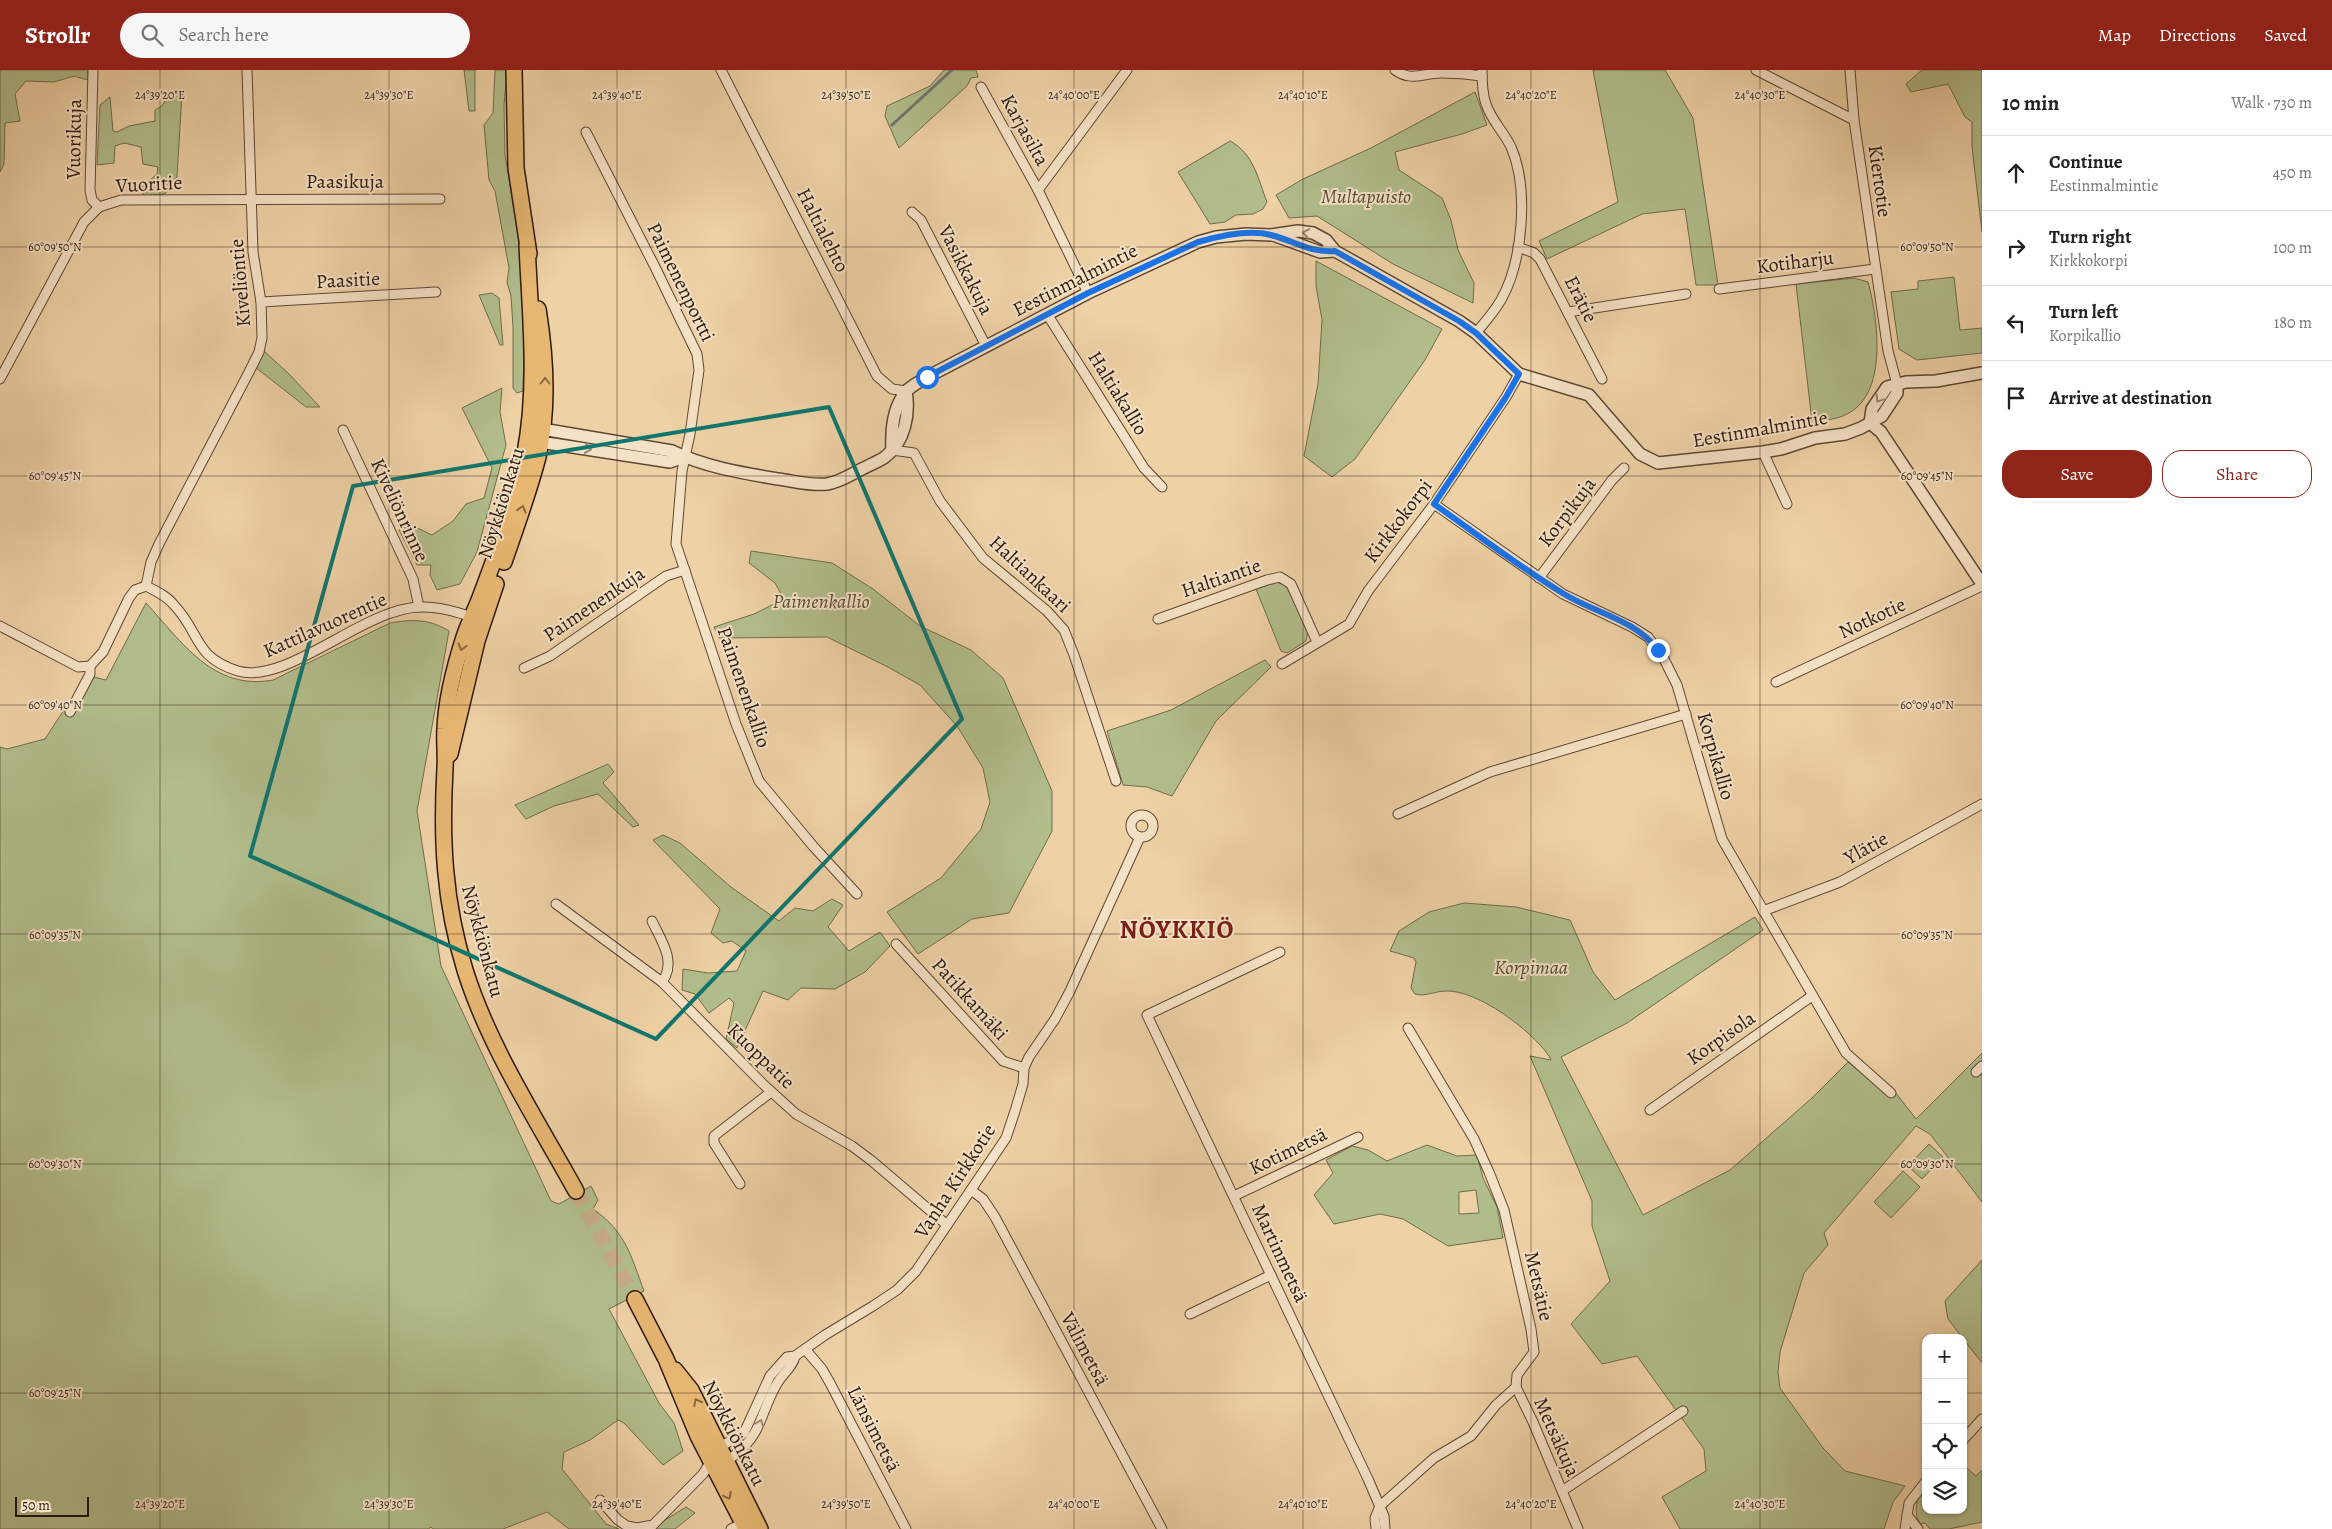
<!DOCTYPE html>
<meta charset="utf-8">
<style>
body{margin:0;font-family:Alegreya,serif;background:#f6f6f6;color:#222}
.controls{position:absolute;right:15px;bottom:15px;display:grid;overflow:hidden;border-radius:10px;box-shadow:0 1px 4px #0004}
.controls button{width:45px;height:45px;display:grid;place-items:center;padding:0;border:0;border-bottom:1px solid #e0e0e0;background:#fff;color:#222;font:25px sans-serif}
.scale{position:absolute;left:15px;bottom:12px;width:74px;box-sizing:border-box;padding-left:5px;border:2px solid #2c1a0e;border-top:0;font-size:14px;line-height:18px;white-space:nowrap;color:#2c1a0e;-webkit-text-stroke:4px #f5e1c5;paint-order:stroke}
.stop{position:absolute;width:15px;height:15px;margin:-11px;border:4px solid #1a73e8;border-radius:50%;background:#fff}
.stop.end{background:#1a73e8;border-color:#fff;box-shadow:0 1px 5px #0008}
.list{margin:0;padding:0;list-style:none}
h2{display:flex;justify-content:space-between;align-items:center;height:65px;margin:0;padding:0 20px;font-size:21px}
h2 small{font-size:16px;font-weight:400;color:#767676}
.list li{display:grid;grid-template-columns:32px 1fr auto;gap:15px;align-items:center;box-sizing:border-box;height:75px;padding:0 20px;border-top:1px solid #e0e0e0}
.list b{display:block;font-size:19px;white-space:nowrap}
.list p{margin:0;font-size:16px;white-space:nowrap;color:#767676}
.list em{font-size:16px;font-style:normal;color:#767676}
.actions{display:flex;gap:10px;padding:15px 20px}
.actions a{flex:1;padding:11px 0;border:1px solid #8f2418;border-radius:20px;text-align:center;font-size:18px;color:#8f2418}
.actions .main{background:#8f2418;color:#fff}
.icon{flex:none;width:28px;height:28px;fill:none;stroke:currentColor;stroke-width:2;stroke-linecap:round;stroke-linejoin:round}
.map{position:relative;flex:none;width:1982px;height:1459px;overflow:hidden}
header{display:flex;align-items:center;gap:30px;box-sizing:border-box;height:70px;padding:0 25px;background:#8f2418;color:#fff}
header strong{font-size:24px}
nav{display:flex;gap:28px;margin-inline-start:auto;font-size:18px}
.search{width:350px;height:45px;background:#f6f6f6;display:flex;align-items:center;gap:12px;box-sizing:border-box;padding:0 18px;border-radius:28px;color:#767676;font-size:19px}
main{display:flex}
aside{flex:1;background:#fff}
.map>svg:first-child{display:block}
.green{fill:#b2bd8c;stroke:#6f6c4d;fill-rule:evenodd}
.lines{fill:none;stroke-linecap:round;stroke-linejoin:round}
.stream{stroke:#727672;stroke-width:3}
.primary-tunnel{stroke:#c8ac88;stroke-width:15;stroke-dasharray:15 8;stroke-linecap:butt}
.minor-casing{stroke:#5d4834;stroke-width:11}
.tertiary-casing{stroke:#5d4834;stroke-width:14}
.primary-casing{stroke:#2c1a0e;stroke-width:18}
.minor{stroke:#f5e1c5;stroke-width:9}
.tertiary{stroke:#f5e1c5;stroke-width:11}
.primary{stroke:#e8b873;stroke-width:15}
.oneway{stroke:#9b8773}
.oneway2{stroke:#8a6940}
.route{stroke:#1a73e8;stroke-width:6}
.marked{fill:none;stroke:#0f766e;stroke-width:4;stroke-linejoin:round}
.ticks{fill:none;stroke:#2c1a0e;stroke-width:1;stroke-opacity:0.45}
.labels{text-anchor:middle;dominant-baseline:central;stroke-width:4;stroke-linejoin:round;paint-order:stroke}
.street-label{font-size:20px;fill:#2c1a0e;stroke:#f5e1c5}
.park-label{font-size:20px;font-style:italic;fill:#544b34;stroke:#f5e1c5}
.district-label{font-size:25px;font-weight:bold;letter-spacing:1px;fill:#7a1f14;stroke:#f5e1c5}
.ticks-label{font-size:12px;text-anchor:middle;fill:#2c1a0e;stroke:#f5e1c5;stroke-width:4;stroke-linejoin:round;paint-order:stroke}
</style>
<header>
<strong>Strollr</strong>
<div class="search"><svg class="icon" aria-label="search" viewBox="0 0 24 24"><circle cx="10" cy="10" r="6"/><path d="M15 15l6 6"/></svg>Search here</div>
<nav><a>Map</a><a>Directions</a><a>Saved</a></nav>
</header>
<main>
<div class="map">
<svg width="1982" height="1459" viewBox="0 0 1982 1459">
<rect width="100%" height="100%" fill="#efd1a6"/>
<filter id="stains"><feTurbulence type="fractalNoise" baseFrequency=".004" numOctaves="4"/><feColorMatrix values="0 0 0 0 .2 0 0 0 0 .09 0 0 0 0 .02 0 0 0 .5 -.17"/></filter>
<radialGradient id="worn" r=".72"><stop offset=".6" stop-color="#630" stop-opacity="0"/><stop offset="1" stop-color="#630" stop-opacity=".3"/></radialGradient>
<!-- green -->
<g class="green">
<path d="M0 0H88V10L74 6 54 12 26 11 15 24 20 51 5 53 4 94 0 102Z"/>
<path d="M464 0H475V41H469Z"/>
<path d="M495 0H507L504 35 505 84 520 178 525 256 523 321 517 323 513 318V257L511 226 507 212 509 198 495 121 489 110 484 55 493 43Z"/>
<path d="M944 0H976L978 7 971 8 967 16 899 78 885 46 887 36 930 16Z"/>
<path d="M1593 0H1665L1693 48 1718 215H1696L1685 139 1642 144 1547 189 1539 171 1618 132Z"/>
<path d="M1922 0H1982V162L1972 77V52L1965 47 1948 14 1911 22 1906 14Z"/>
<path d="M171 21 182 22 177 107 165 124 143 126 142 117 157 104 158 97 143 94 141 77 124 73 115 76 114 93 97 95 100 35 110 27 113 61 117 62 129 56 155 51V40L162 36Z"/>
<path d="M1475 22 1487 55 1462 64 1395 82 1399 100 1442 128 1451 150 1458 180 1474 213 1473 233 1393 194 1317 146 1289 148 1276 125 1303 109 1371 78Z"/>
<path d="M1230 71C1254 84 1258 109 1267 132L1263 139 1253 144 1236 145 1225 152 1210 154 1178 102Z"/>
<path d="M1316 191 1442 259 1425 290 1355 389 1332 407 1304 386 1318 314 1322 250 1316 216Z"/>
<path d="M1954 207 1960 260 1982 258V283L1917 290 1899 279 1891 222 1918 219V211Z"/>
<path d="M1854 208 1868 212C1878 248 1889 326 1845 345 1835 350 1823 350 1812 351L1796 214Z"/>
<path d="M492 223 499 228 503 275H500L479 225Z"/>
<path d="M264 281 289 304 320 337H306L255 297Z"/>
<path d="M502 318 500 342 506 375 477 482 460 514 437 520 430 505 431 495H417L399 460 411 455 432 465 453 451 466 434 484 428 492 398 462 338Z"/>
<path d="M751 481 832 493 873 519 920 556 971 580 1003 608 1052 721V761L1009 843 972 849 918 884 887 842 941 808 981 759 990 732 983 698 957 656 920 615 886 596 827 567 719 568 714 557 754 544 784 529 775 513 749 493Z"/>
<path d="M1276 512 1286 515 1308 560 1306 571 1287 583 1281 581 1256 519Z"/>
<path d="M146 533C182 572 213 621 273 610L390 553C412 549 430 549 449 561L417 741 441 896 551 1131 559 1134 591 1116 598 1130 593 1139C626 1162 631 1186 644 1221L609 1239 659 1333 674 1353 683 1381 663 1395 624 1353 618 1350 590 1370 564 1382 562 1399 606 1454 619 1459H569L547 1442 503 1459H434L430 1457 429 1459H0V677L7 679 45 669 67 635 83 626 94 607 106 610Z"/>
<path d="M1265 590 1271 597 1216 651 1172 726 1147 717 1123 715 1107 661 1171 640Z"/>
<path d="M608 694 614 702 603 713 639 755 633 757 598 724 554 736 526 749 515 735Z"/>
<path d="M663 765 680 773 731 817 779 851 795 838 813 841 832 829 843 835 828 857 849 881 880 862 890 876 865 902 835 919 801 918 788 930 763 921 737 978 726 969 734 933 729 928 709 943 695 924 682 920 683 899 708 903 737 901 746 881 732 871 723 873 711 863 720 839 653 770Z"/>
<path d="M1464 833 1516 837 1570 850 1593 902 1615 930 1755 847 1763 860 1627 953 1561 987 1643 1145 1730 1100 1812 1028 1848 992 1891 1027 1895 1022 1916 1049 1982 983V1132L1930 1064 1916 1056 1824 1163 1828 1175 1804 1203 1780 1282 1778 1302 1780 1318 1823 1378 1845 1401 1905 1416 1893 1432 1884 1459H1680L1662 1427 1706 1401 1704 1379 1637 1286 1602 1294 1571 1254 1610 1211 1592 1156V1131L1530 986 1551 990 1549 986C1531 960 1478 920 1446 921 1435 921 1426 927 1415 924L1411 918 1416 892 1414 888 1390 881 1399 861 1429 842Z"/>
<path d="M1929 1074 1943 1087 1922 1109 1908 1096Z"/>
<path d="M1427 1075 1457 1086 1477 1085 1483 1108 1497 1137 1503 1168 1448 1176 1403 1149 1380 1144 1334 1154 1314 1125 1333 1103 1326 1090 1352 1076 1368 1080 1387 1091ZM1476 1120 1479 1143 1459 1144V1122Z"/>
<path d="M1903 1101 1920 1117 1891 1148 1874 1132Z"/>
<path d="M1982 1190V1293L1948 1249 1945 1231Z"/>
<path d="M1963 1395 1976 1406 1982 1400V1452L1949 1459H1930L1925 1453 1920 1454C1913 1441 1916 1428 1926 1417V1440H1963Z"/>
<path d="M686 1437 695 1443 675 1459H651Z"/>
</g>
<g class="lines">
<!-- stream -->
<path class="stream" d="M892 55 952 0"/>
<!-- primary-tunnel -->
<path class="primary-tunnel" d="M576 1121 635 1229"/>
<defs>
<g id="minor">
<path d="M93 0 90 120 92 130 99 137"/>
<path d="M721 0 877 306 892 319 906 321"/>
<path d="M1395 0C1411 12 1423 3 1441 3 1455 3 1468 4 1482 6"/>
<path d="M1756 0 1854 50 1888 281 1897 314"/>
<path d="M1850 0 1854 50"/>
<path d="M981 17 1038 120"/>
<path d="M586 62 656 199 697 284 699 300 690 364 682 401 676 474 736 654 759 711 813 776 857 824"/>
<path d="M912 142 921 150 986 276"/>
<path d="M1518 177 1534 183 1540 189 1602 309"/>
<path d="M1719 219 1875 199"/>
<path d="M1088 223 1038 120 1127 0"/>
<path d="M261 232 436 222"/>
<path d="M1568 242 1686 224"/>
<path d="M1047 244 1144 398 1162 417"/>
<path d="M1476 263C1485 252 1494 242 1501 230 1523 191 1529 118 1511 77 1504 62 1491 50 1486 34 1482 23 1482 11 1482 0"/>
<path d="M0 309 84 152 99 137 121 130 440 129"/>
<path d="M343 360 413 509 419 537"/>
<path d="M892 380 914 383 940 431 983 488 1047 541 1064 560 1074 585 1116 711"/>
<path d="M1763 382 1787 434"/>
<path d="M1434 434 1563 524 1632 557 1648 567 1663 587 1677 615 1722 769 1846 983 1891 1023"/>
<path d="M1539 508 1612 410 1624 398"/>
<path d="M146 516 151 492 159 474 249 302 259 282 262 268 261 232 253 182 247 0"/>
<path d="M1158 549 1267 510 1280 507 1291 514 1317 572"/>
<path d="M0 556 78 597 90 596 103 582 129 528 135 520 146 516C156 521 167 526 174 535 201 563 193 587 238 601 287 615 363 539 419 537 438 536 457 542 475 548"/>
<path d="M1282 594 1349 554 1368 521 1434 434 1506 327 1519 304"/>
<path d="M524 598 550 586 666 506 685 500"/>
<path d="M1776 612 1982 516"/>
<path d="M70 642 90 604V596"/>
<path d="M1398 744 1490 702 1686 644"/>
<circle cx="1142" cy="756" r="11"/>
<path d="M556 834 662 912 763 1014 796 1044 852 1076 872 1091 947 1155"/>
<path d="M1763 841 1840 812 1982 734"/>
<path d="M652 851C661 870 677 892 662 912"/>
<path d="M896 874 1003 991 1024 998"/>
<path d="M1280 882 1147 945 1368 1409 1384 1446 1385 1459"/>
<path d="M1976 1002 1982 996"/>
<path d="M1650 1040 1812 926"/>
<path d="M740 1114 714 1073V1066L771 1022"/>
<path d="M971 1120 983 1129 995 1147 1162 1459"/>
<path d="M1234 1126 1358 1067"/>
<path d="M1190 1244 1271 1205"/>
<path d="M805 1279 822 1299 830 1313 906 1459"/>
<path d="M1516 1317 1533 1352 1578 1459"/>
<path d="M1963 1370 1982 1349"/>
<path d="M722 1391C728 1391 731 1388 736 1384 763 1363 761 1339 778 1312 784 1302 793 1297 795 1286"/>
<path d="M1562 1421 1683 1341"/>
<path d="M600 1430 618 1450 627 1456 637 1458 653 1455 703 1404 720 1377 744 1363 770 1306 787 1287 795 1286 825 1265 873 1236 897 1220 916 1201 1006 1068 1015 1041 1023 1014 1024 998 1029 987 1055 949 1070 921 1140 767"/>
<path d="M1380 1436 1434 1388 1471 1366 1496 1335 1516 1317 1517 1305 1534 1282 1531 1259 1504 1140 1489 1102 1474 1069 1408 958"/>
<path d="M1907 1445 1918 1459"/>
<path d="M731 1459 747 1451"/>
<path d="M1376 1459 1375 1448 1380 1436"/>
<path d="M1905 1459 1909 1433 1926 1411"/>
</g>
<g id="tertiary">
<path d="M1273 165 1320 182 1335 181"/>
<path d="M1870 353 1881 362 1982 514"/>
<path d="M1870 353 1872 339 1887 317 1906 312 1936 311 1982 303"/>
<path d="M537 361 542 359 672 381C705 397 742 403 778 409 794 411 811 416 827 414 840 412 850 405 862 399 869 395 878 392 885 387 905 372 910 344 906 321"/>
<path d="M536 369 540 372 670 392 684 387"/>
<path d="M892 380C891 361 893 338 905 323 910 316 920 312 927 307L1088 223 1198 172 1216 167 1246 164 1271 165 1298 161 1313 163 1326 170 1335 181 1459 251 1476 263 1519 304 1589 325 1640 384 1658 393 1763 382 1781 379 1815 368 1845 364 1861 358 1882 346 1897 323V314"/>
</g>
<g id="primary">
<path d="M514 0 516 98 529 184"/>
<path d="M527 175C530 243 538 315 525 383 516 431 498 480 481 525 476 539 469 552 464 567 455 595 446 629 445 659 444 672 446 685 445 698 441 769 444 832 465 900 489 977 537 1050 576 1121"/>
<path d="M504 492C516 457 529 422 538 387 549 338 546 288 538 239"/>
<path d="M450 684 477 571 496 514"/>
<path d="M635 1229 666 1289 698 1366 746 1459"/>
<path d="M675 1300 691 1320 760 1459"/>
</g>
</defs>
<!-- minor casing -->
<use href="#minor" class="minor-casing"/>
<!-- tertiary casing -->
<use href="#tertiary" class="tertiary-casing"/>
<!-- primary casing -->
<use href="#primary" class="primary-casing"/>
<!-- minor -->
<use href="#minor" class="minor"/>
<!-- tertiary -->
<use href="#tertiary" class="tertiary"/>
<!-- primary -->
<use href="#primary" class="primary"/>
</g>
<!-- one-way arrows -->
<defs><path id="oneway-chevron" d="M-2-3.5L2.5 0L-2 3.5" fill="none" stroke-width="1.6" stroke-linecap="round" stroke-linejoin="round" transform="scale(1.25)"/></defs>
<g class="oneway">
<use href="#oneway-chevron" transform="translate(1306 163) rotate(-170)"/>
<use href="#oneway-chevron" transform="translate(1879 329) rotate(124)"/>
<use href="#oneway-chevron" transform="translate(588 379) rotate(9)"/>
<use href="#oneway-chevron" transform="translate(760 1353) rotate(-69)"/>
</g>
<g class="oneway2">
<use href="#oneway-chevron" transform="translate(545 311) rotate(-90)"/>
<use href="#oneway-chevron" transform="translate(522 439) rotate(-73)"/>
<use href="#oneway-chevron" transform="translate(462 577) rotate(105)"/>
<use href="#oneway-chevron" transform="translate(697 1332) rotate(-117)"/>
<use href="#oneway-chevron" transform="translate(728 1426) rotate(63)"/>
</g>
<g class="lines">
<!-- route -->
<path class="route" d="M927 307 1088 223 1198 172C1219 166 1249 159 1271 165 1295 171 1309 183 1335 181L1459 251 1476 263 1519 304 1506 327 1434 434C1477 464 1519 497 1564 524 1595 543 1636 550 1658 580"/>
</g>
<!-- marked area -->
<path class="marked" d="M829 337 962 649 656 969 250 786 353 416Z"/>
<!-- ticks -->
<path class="ticks" d="M160 0V1459M389 0V1459M617 0V1459M846 0V1459M1074 0V1459M1303 0V1459M1531 0V1459M1760 0V1459M0 177H1982M0 406H1982M0 635H1982M0 864H1982M0 1094H1982M0 1323H1926M1963 1323H1982"/>
<g class="labels">
<!-- street labels -->
<g class="street-label">
<text transform="translate(1025 60) rotate(61)">Karjasilta</text>
<text transform="translate(74 69) rotate(-89)">Vuorikuja</text>
<text x="345" y="111">Paasikuja</text>
<text transform="translate(1880 111) rotate(82)">Kiertotie</text>
<text transform="translate(149 114) rotate(-3)">Vuoritie</text>
<text transform="translate(823 160) rotate(63)">Haltialehto</text>
<text transform="translate(1795 192) rotate(-7)">Kotiharju</text>
<text transform="translate(966 200) rotate(63)">Vasikkakuja</text>
<text transform="translate(348 210) rotate(-3)">Paasitie</text>
<text transform="translate(1075 210) rotate(-27)">Eestinmalmintie</text>
<text transform="translate(681 212) rotate(64)">Paimenenportti</text>
<text transform="translate(240 213) rotate(-95)">Kiveliöntie</text>
<text transform="translate(1581 229) rotate(63)">Erätie</text>
<text transform="translate(1118 323) rotate(58)">Haltiakallio</text>
<text transform="translate(1760 359) rotate(-10)">Eestinmalmintie</text>
<text transform="translate(501 433) rotate(-73)">Nöykkiönkatu</text>
<text transform="translate(400 440) rotate(65)">Kiveliönrinne</text>
<text transform="translate(1567 442) rotate(-53)">Korpikuja</text>
<text transform="translate(1398 451) rotate(-53)">Kirkkokorpi</text>
<text transform="translate(1030 504) rotate(43)">Haltiankaari</text>
<text transform="translate(1221 508) rotate(-19)">Haltiantie</text>
<text transform="translate(594 534) rotate(-34)">Paimenenkuja</text>
<text transform="translate(1872 548) rotate(-25)">Notkotie</text>
<text transform="translate(325 555) rotate(-24)">Kattilavuorentie</text>
<text transform="translate(744 617) rotate(71)">Paimenenkallio</text>
<text transform="translate(1716 686) rotate(74)">Korpikallio</text>
<text transform="translate(1866 778) rotate(-29)">Ylätie</text>
<text transform="translate(483 871) rotate(75)">Nöykkiönkatu</text>
<text transform="translate(970 929) rotate(48)">Patikkamäki</text>
<text transform="translate(1721 968) rotate(-35)">Korpisola</text>
<text transform="translate(761 986) rotate(44)">Kuoppatie</text>
<text transform="translate(1288 1081) rotate(-26)">Kotimetsä</text>
<text transform="translate(955 1111) rotate(-57)">Vanha Kirkkotie</text>
<text transform="translate(1280 1183) rotate(65)">Martinmetsä</text>
<text transform="translate(1539 1216) rotate(77)">Metsätie</text>
<text transform="translate(1085 1279) rotate(62)">Välimetsä</text>
<text transform="translate(874 1359) rotate(63)">Länsimetsä</text>
<text transform="translate(734 1363) rotate(63)">Nöykkiönkatu</text>
<text transform="translate(1557 1367) rotate(66)">Metsäkuja</text>
</g>
<!-- park labels -->
<g class="park-label">
<text x="1366" y="126">Multapuisto</text>
<text x="821" y="531">Paimenkallio</text>
<text x="1531" y="897">Korpimaa</text>
</g>
<!-- district labels -->
<g class="district-label">
<text x="1177" y="860">NÖYKKIÖ</text>
</g>
</g>
<g class="ticks-label">
<text x="160" y="29">24°39'20"E</text>
<text x="389" y="29">24°39'30"E</text>
<text x="617" y="29">24°39'40"E</text>
<text x="846" y="29">24°39'50"E</text>
<text x="1074" y="29">24°40'00"E</text>
<text x="1303" y="29">24°40'10"E</text>
<text x="1531" y="29">24°40'20"E</text>
<text x="1760" y="29">24°40'30"E</text>
<text x="55" y="181">60°09'50"N</text>
<text x="1927" y="181">60°09'50"N</text>
<text x="55" y="410">60°09'45"N</text>
<text x="1927" y="410">60°09'45"N</text>
<text x="55" y="639">60°09'40"N</text>
<text x="1927" y="639">60°09'40"N</text>
<text x="55" y="869">60°09'35"N</text>
<text x="1927" y="869">60°09'35"N</text>
<text x="55" y="1098">60°09'30"N</text>
<text x="1927" y="1098">60°09'30"N</text>
<text x="55" y="1327">60°09'25"N</text>
<text x="160" y="1438">24°39'20"E</text>
<text x="389" y="1438">24°39'30"E</text>
<text x="617" y="1438">24°39'40"E</text>
<text x="846" y="1438">24°39'50"E</text>
<text x="1074" y="1438">24°40'00"E</text>
<text x="1303" y="1438">24°40'10"E</text>
<text x="1531" y="1438">24°40'20"E</text>
<text x="1760" y="1438">24°40'30"E</text>
</g>
<rect width="100%" height="100%" filter="url(#stains)"/>
<rect width="100%" height="100%" fill="url(#worn)"/>
</svg>
<div class="controls">
<button>+</button>
<button>−</button>
<button><svg class="icon" aria-label="locate" viewBox="0 0 24 24"><circle cx="12" cy="12" r="6"/><path d="M12 2v4M12 18v4M2 12h4M18 12h4"/></svg></button>
<button><svg class="icon" aria-label="layers" viewBox="0 0 24 24"><path d="M12 4l9 5-9 5-9-5zM3 14l9 5 9-5"/></svg></button>
</div>
<div class="scale">50 m</div>
<div class="stop" style="left:927px;top:307px"></div>
<div class="stop end" style="left:1658px;top:580px"></div>
</div>
<aside>
<h2>10 min<small>Walk · 730 m</small></h2>
<ul class="list">
<li><svg class="icon" aria-label="ahead" viewBox="0 0 24 24"><path d="M12 20V5M6 11l6-6 6 6"/></svg><div><b>Continue</b><p>Eestinmalmintie</p></div><em>450 m</em></li>
<li><svg class="icon" aria-label="right" viewBox="0 0 24 24"><path d="M7 20v-9h11M14 6l5 5-5 5"/></svg><div><b>Turn right</b><p>Kirkkokorpi</p></div><em>100 m</em></li>
<li><svg class="icon" aria-label="left" viewBox="0 0 24 24"><path d="M17 20v-9H6M10 6l-5 5 5 5"/></svg><div><b>Turn left</b><p>Korpikallio</p></div><em>180 m</em></li>
<li><svg class="icon" aria-label="arrive" viewBox="0 0 24 24"><path d="M6 21V4h12l-3 4 3 4H6"/></svg><div><b>Arrive at destination</b></div></li>
</ul>
<div class="actions"><a class="main">Save</a><a>Share</a></div>
</aside>
</main>
